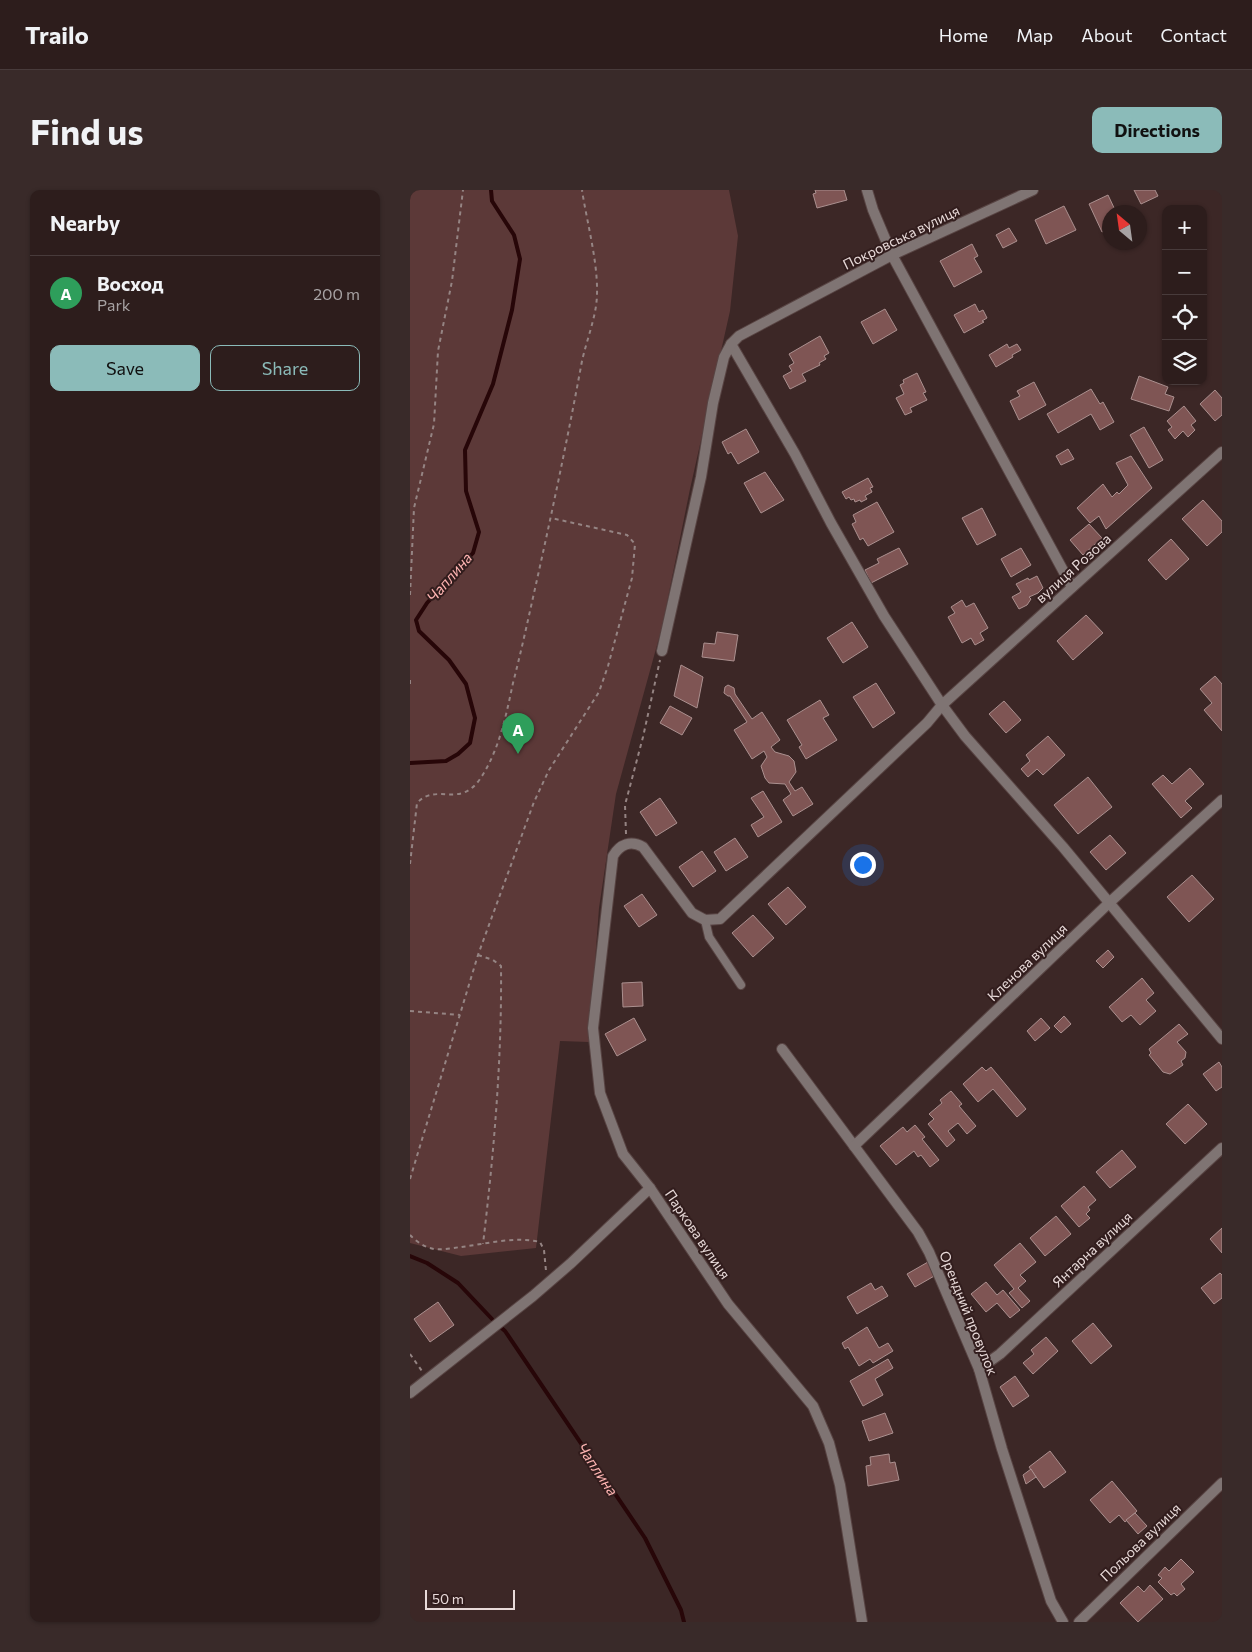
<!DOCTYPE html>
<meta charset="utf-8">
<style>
body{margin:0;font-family:Commissioner,sans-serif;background:#392a29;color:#f1f3f6}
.controls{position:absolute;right:15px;top:15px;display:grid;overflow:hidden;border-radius:10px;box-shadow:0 1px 4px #0004}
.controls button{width:45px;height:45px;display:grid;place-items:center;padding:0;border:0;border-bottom:1px solid #483b3b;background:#2d1d1c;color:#f1f3f6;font:25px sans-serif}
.compass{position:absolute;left:692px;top:15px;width:45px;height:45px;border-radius:50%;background:#2d1d1c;box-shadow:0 1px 4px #0004;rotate:331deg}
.scale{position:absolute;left:15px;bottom:12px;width:90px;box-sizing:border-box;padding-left:5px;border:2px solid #e8dad9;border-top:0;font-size:14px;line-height:18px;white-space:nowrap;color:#e8dad9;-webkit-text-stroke:4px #321d1d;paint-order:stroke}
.you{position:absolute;left:452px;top:674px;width:18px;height:18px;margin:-12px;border:4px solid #fff;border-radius:50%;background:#1a73e8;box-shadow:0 0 0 8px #1a73e833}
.badge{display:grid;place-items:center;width:32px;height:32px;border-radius:50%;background:#8bbbb9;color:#fff;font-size:16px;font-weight:700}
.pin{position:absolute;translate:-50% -41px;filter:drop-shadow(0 1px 2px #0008)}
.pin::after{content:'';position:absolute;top:26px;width:18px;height:15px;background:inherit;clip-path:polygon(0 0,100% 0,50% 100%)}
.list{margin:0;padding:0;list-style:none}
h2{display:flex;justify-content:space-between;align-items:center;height:65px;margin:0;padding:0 20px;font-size:21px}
h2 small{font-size:16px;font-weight:400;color:#a7a2a3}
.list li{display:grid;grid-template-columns:32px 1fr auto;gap:15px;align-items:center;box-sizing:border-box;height:75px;padding:0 20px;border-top:1px solid #483b3b}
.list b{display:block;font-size:19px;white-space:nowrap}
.list p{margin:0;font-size:16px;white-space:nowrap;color:#a7a2a3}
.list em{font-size:16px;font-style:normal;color:#a7a2a3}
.actions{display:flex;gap:10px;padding:15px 20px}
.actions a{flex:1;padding:11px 0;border:1px solid #8bbbb9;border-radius:10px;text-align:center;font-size:18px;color:#8bbbb9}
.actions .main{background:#8bbbb9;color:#111}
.icon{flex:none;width:28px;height:28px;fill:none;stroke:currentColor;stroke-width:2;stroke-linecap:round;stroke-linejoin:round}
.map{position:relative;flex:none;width:812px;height:1432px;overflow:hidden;border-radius:10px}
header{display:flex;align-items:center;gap:30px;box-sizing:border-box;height:70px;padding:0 25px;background:#2d1d1c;border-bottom:1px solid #483b3b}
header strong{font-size:24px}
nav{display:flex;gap:28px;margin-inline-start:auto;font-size:18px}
.intro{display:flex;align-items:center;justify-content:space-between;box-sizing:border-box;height:120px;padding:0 30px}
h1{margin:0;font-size:35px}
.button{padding:12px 22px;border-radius:10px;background:#8bbbb9;color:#111;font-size:18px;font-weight:700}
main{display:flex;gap:30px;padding:0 30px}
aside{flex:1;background:#2d1d1c;border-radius:10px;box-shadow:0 1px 4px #0004}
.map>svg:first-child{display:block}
.green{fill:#5c3938}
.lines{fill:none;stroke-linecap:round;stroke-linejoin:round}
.stream{stroke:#270608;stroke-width:4}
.building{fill:#7f5554;stroke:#ab908f}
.lane-casing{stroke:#584443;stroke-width:10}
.street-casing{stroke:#584443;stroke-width:12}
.path{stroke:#958483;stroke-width:2;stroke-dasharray:4 4;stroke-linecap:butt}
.lane{stroke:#7f7473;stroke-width:8}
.street{stroke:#7f7473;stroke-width:10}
.labels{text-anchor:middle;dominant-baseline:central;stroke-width:4;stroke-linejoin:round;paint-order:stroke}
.street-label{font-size:14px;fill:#e8dad9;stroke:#321d1d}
.water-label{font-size:15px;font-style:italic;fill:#feb4b2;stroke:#321d1d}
</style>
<header>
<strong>Trailo</strong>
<nav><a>Home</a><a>Map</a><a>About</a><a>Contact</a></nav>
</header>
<div class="intro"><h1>Find us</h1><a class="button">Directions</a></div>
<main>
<aside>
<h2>Nearby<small></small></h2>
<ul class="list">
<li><span class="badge" style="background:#2e9e5b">A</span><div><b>Восход</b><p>Park</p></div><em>200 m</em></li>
</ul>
<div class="actions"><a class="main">Save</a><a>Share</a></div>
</aside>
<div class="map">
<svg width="812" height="1432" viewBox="0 0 812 1432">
<rect width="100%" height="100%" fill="#3c2726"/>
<!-- green -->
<path class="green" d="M0 0H319L328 46 320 121 280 299 252 437 206 604 189 718 179 852 150 851 126 1058 51 1066 0 1053Z"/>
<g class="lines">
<!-- stream -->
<g class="stream">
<path d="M0 573 36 571 48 564 60 553 65 528 56 494 39 470 9 441 6 430 17 413 63 363 69 342 56 301 55 260 83 194 102 120 110 69 104 45 82 11 81 0"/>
<path d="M0 1066 17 1073 48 1093 82 1129"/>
<path d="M87 1134 95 1141 235 1348 271 1420 274 1432"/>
</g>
</g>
<!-- building -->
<g class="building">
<path d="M405 0H434L437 10 407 18 403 4 406 3Z"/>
<path d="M724 0H745L748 6 731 14Z"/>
<path d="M698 5 706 22H700V38L692 42 679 14Z"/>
<path d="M654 16 666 40 636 54 625 30Z"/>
<path d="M599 38 607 51 593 58 586 45Z"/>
<path d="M562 54 568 66 564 68 572 82 544 97 530 71Z"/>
<path d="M565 114 569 122 573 120 577 128 572 131 574 132 554 143 544 125Z"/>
<path d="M475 119 487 140 463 154 451 132Z"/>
<path d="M410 146 419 163 414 166 416 169 409 173 410 175 392 184 396 191 380 199 373 186 382 181 379 176 384 173 379 164Z"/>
<path d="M597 154 599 158 607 154 611 160 602 165 603 167 586 177 579 165Z"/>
<path d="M507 183 516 202 513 203 517 210 500 218 502 222 495 225 486 208 494 204 490 195 494 193 493 190Z"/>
<path d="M729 186 758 197 755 204 764 207 759 221 721 209Z"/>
<path d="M624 192 636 215 609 230 600 211 610 206 607 201Z"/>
<path d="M681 199 690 214 693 212 704 232 690 240 681 224 648 243 637 224Z"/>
<path d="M805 200 812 208V225L805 231 790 214Z"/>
<path d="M774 216 786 231 781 235 785 240 778 247 773 241 765 249 758 240 762 237 757 231Z"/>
<path d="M734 237 753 270 739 278 720 245Z"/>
<path d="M336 239 349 262 328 274 321 262 318 264 312 252Z"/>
<path d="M658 259 664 269 651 275 646 266Z"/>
<path d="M721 266 742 298 696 339 689 326 680 333 667 318 693 294 702 307 707 302 709 304 718 295 706 273Z"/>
<path d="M355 282 374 310 351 323 334 293Z"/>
<path d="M458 288 463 297 460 298 462 302 455 306 457 309 451 312 450 310 445 312 444 309 441 310 439 307 436 309 432 302Z"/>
<path d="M793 310 812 331V342L797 356 772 329Z"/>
<path d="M467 312 484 342 458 356 453 348 450 350 442 334 446 332 443 325Z"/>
<path d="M572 318 586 345 567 355 552 328Z"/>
<path d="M679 334 692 348 673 365 660 350Z"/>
<path d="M761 349 779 369 756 390 738 370Z"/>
<path d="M489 358 498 374 461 393 455 380 469 373 467 369Z"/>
<path d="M611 358 621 375 601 387 591 369Z"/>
<path d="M627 386 633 398 628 403 619 407 621 409 617 415 609 419 602 407 611 402 606 394 618 388 619 390Z"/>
<path d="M552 410 556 417 564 413 578 438 570 443 574 450 565 455 561 448 552 453 538 427 545 423 541 417Z"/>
<path d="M676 425 693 443 663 470 647 451Z"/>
<path d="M442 432 458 457 433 473 417 448Z"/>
<path d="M307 442 328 445 324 471 292 467 294 453 305 454Z"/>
<path d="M271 475 293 487 287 518 264 506Z"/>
<path d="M805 486 812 494V541L794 520 802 513 790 499Z"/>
<path d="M466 493 485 523 463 538 443 507Z"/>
<path d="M318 495 324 498 325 504 342 529 352 522 370 550 361 557 365 562 379 566 384 571 386 582 379 592 385 601 392 597 403 614 383 626 373 610 381 604 375 594 359 593 355 588 351 576 357 567 354 561 342 569 324 540 337 532 320 506H318L314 503 315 497Z"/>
<path d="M410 510 419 525 413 528 427 550 396 569 389 557 392 555 377 530Z"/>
<path d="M594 511 611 530 596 543 579 524Z"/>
<path d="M260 516 282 528 272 545 250 533Z"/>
<path d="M638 546 655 565 633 585 627 579 618 587 611 579 620 571 616 565Z"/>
<path d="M780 578 794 594 775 611 782 618 771 628 742 594 753 585 762 594Z"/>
<path d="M678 587 702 617 668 644 644 615Z"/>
<path d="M353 601 372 632 348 647 341 635 354 627 341 608Z"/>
<path d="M250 608 267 633 246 646 230 622Z"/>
<path d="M700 645 716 663 696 680 680 662Z"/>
<path d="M325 648 338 667 316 681 304 662Z"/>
<path d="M292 661 306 681 283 697 269 677Z"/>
<path d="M782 685 804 709 779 732 757 707Z"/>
<path d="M378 697 396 717 376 735 358 714Z"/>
<path d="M232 704 247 725 229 737 214 716Z"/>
<path d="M343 725 364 748 343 767 322 743Z"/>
<path d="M698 760 704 767 693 778 686 771Z"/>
<path d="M732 788 744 803 736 810 746 821 730 835 721 825 712 832 699 817Z"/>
<path d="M232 792 233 816 213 817 212 793Z"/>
<path d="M654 826 661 834 651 843 644 836Z"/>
<path d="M224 828 236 850 207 866 195 844Z"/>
<path d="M631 828 640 838 625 851 617 841Z"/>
<path d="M769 834 778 844 767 852 776 862 775 868 771 871 773 875 760 884 753 882 739 865 741 863 739 859Z"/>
<path d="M809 872 812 877V897L806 901 793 884Z"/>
<path d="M572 877 576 881 581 877 616 919 607 927 583 899 568 912 553 894Z"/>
<path d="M541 901 552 914 549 916 566 936 557 944 548 933 538 941 545 950 537 957 518 934 524 929 519 924 532 913 530 910Z"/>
<path d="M778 914 797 934 775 954 756 934Z"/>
<path d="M505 935 515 947 512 949 529 970 520 977 511 965 508 967 504 961 486 975 470 956 493 937 497 942Z"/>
<path d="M712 960 726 977 700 998 686 982Z"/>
<path d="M674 996 686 1010 678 1017 680 1020 676 1024 680 1028 669 1037 651 1016Z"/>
<path d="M646 1026 661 1044 635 1066 620 1048Z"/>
<path d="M812 1038V1063L800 1049Z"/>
<path d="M610 1053 626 1072 610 1085 616 1091 608 1098 620 1111 612 1118 599 1103 604 1099 584 1075Z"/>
<path d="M518 1072 526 1085 505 1097 497 1084Z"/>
<path d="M810 1083 812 1085V1108L804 1114 791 1098Z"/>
<path d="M576 1092 587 1105 593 1100 610 1120 600 1128 587 1113 576 1122 561 1104Z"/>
<path d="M461 1093 465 1100 472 1096 478 1106 447 1124 437 1107Z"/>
<path d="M28 1112 44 1135 20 1152 4 1129Z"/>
<path d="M683 1133 702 1156 681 1174 662 1151Z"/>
<path d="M457 1137 469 1158 478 1153 483 1161 463 1173 460 1169 449 1176 438 1157 435 1159 432 1153Z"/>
<path d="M636 1147 648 1161 623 1184 613 1173 624 1164 621 1160Z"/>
<path d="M478 1169 483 1178 465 1189 473 1205 453 1216 440 1191Z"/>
<path d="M605 1186 619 1206 603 1217 590 1197Z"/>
<path d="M475 1223 483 1243 459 1251 452 1231Z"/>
<path d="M640 1261 656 1282 634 1298 619 1277Z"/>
<path d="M479 1264 480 1273 485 1272 489 1290 458 1296 456 1276 461 1275 460 1267Z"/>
<path d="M621 1279 626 1287 616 1294 613 1285Z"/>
<path d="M702 1291 727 1321 715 1332 709 1325 700 1333 680 1310Z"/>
<path d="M725 1323 737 1336 728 1344 716 1330Z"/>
<path d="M771 1369 784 1382 771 1394 775 1399 767 1406 764 1403 761 1405 748 1392 752 1388 748 1385 755 1377 759 1381Z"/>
<path d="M740 1395 753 1409 728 1432 710 1413 728 1396 734 1402Z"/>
</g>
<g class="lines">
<defs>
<path id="lane" d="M295 730 299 747 331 795"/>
<g id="street">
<path d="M457 0 463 20 482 65 662 397"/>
<path d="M321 154 385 264 421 333 474 426 532 515 555 546 653 657 812 849"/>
<path d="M252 461 291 287 303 213 314 167 321 154 329 146 482 65 623 0"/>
<path d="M372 859 508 1042 519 1062 569 1179 592 1259 641 1411 653 1432"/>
<path d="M444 956 700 712 812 610"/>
<path d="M569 1179 590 1164 812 958"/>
<path d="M0 1203 123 1106 160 1074 240 998"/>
<path d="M452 1432 430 1295 419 1253 403 1216 318 1114 240 998 213 964 190 903 183 838 203 666C210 654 221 650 233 657L282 723 295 730 310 729 517 533 532 515 812 262"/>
<path d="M669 1432 812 1293"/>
</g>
</defs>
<!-- lane casing -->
<use href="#lane" class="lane-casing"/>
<!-- street casing -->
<use href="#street" class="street-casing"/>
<!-- path -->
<g class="path">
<path d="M0 405 4 318 24 234 28 161 42 91 53 0"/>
<path d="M0 490V498"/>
<path d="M216 644 215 615 233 547 250 470"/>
<path d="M0 674 7 613C27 592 49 619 70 589 89 561 96 526 103 493 110 466 116 439 122 412 140 332 157 252 172 171 176 153 183 135 186 116 191 82 177 34 172 0"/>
<path d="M68 765 83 770 91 776C92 869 84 962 73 1054"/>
<path d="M0 821 50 825"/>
<path d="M0 989 68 765 124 612 139 580 189 502 198 476 222 388 225 354 217 345 141 328"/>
<path d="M0 1045C5 1050 12 1056 20 1058 29 1061 41 1058 51 1057 76 1054 105 1046 130 1052L134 1060 136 1081"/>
<path d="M0 1164 12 1181"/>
</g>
<!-- lane -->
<use href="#lane" class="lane"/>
<!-- street -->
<use href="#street" class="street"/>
</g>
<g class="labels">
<!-- street labels -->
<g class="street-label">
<text transform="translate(491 47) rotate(-26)">Покровська вулиця</text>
<text transform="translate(663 378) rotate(-42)">вулиця Розова</text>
<text transform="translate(617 772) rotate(-44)">Кленова вулиця</text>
<text transform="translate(288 1044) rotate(56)">Паркова вулиця</text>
<text transform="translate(682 1059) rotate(-43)">Янтарна вулиця</text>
<text transform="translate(559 1123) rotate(68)">Орендний провулок</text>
<text transform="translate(730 1352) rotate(-44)">Польова вулиця</text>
</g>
<!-- water labels -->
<g class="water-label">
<text transform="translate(39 387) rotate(-49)">Чаплина</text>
<text transform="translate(188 1279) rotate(56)">Чаплина</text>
</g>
</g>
</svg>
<div class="controls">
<button>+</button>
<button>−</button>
<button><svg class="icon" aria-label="locate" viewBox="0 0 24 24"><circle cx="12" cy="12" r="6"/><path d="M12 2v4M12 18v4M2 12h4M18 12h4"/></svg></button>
<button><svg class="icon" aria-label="layers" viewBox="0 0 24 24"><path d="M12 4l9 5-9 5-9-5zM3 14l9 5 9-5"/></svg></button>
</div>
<svg class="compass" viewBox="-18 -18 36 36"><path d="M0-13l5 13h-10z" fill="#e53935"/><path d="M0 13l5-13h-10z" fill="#a7a2a3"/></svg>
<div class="scale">50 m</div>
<div class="you"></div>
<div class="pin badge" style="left:108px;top:564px;background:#2e9e5b">A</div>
</div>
</main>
